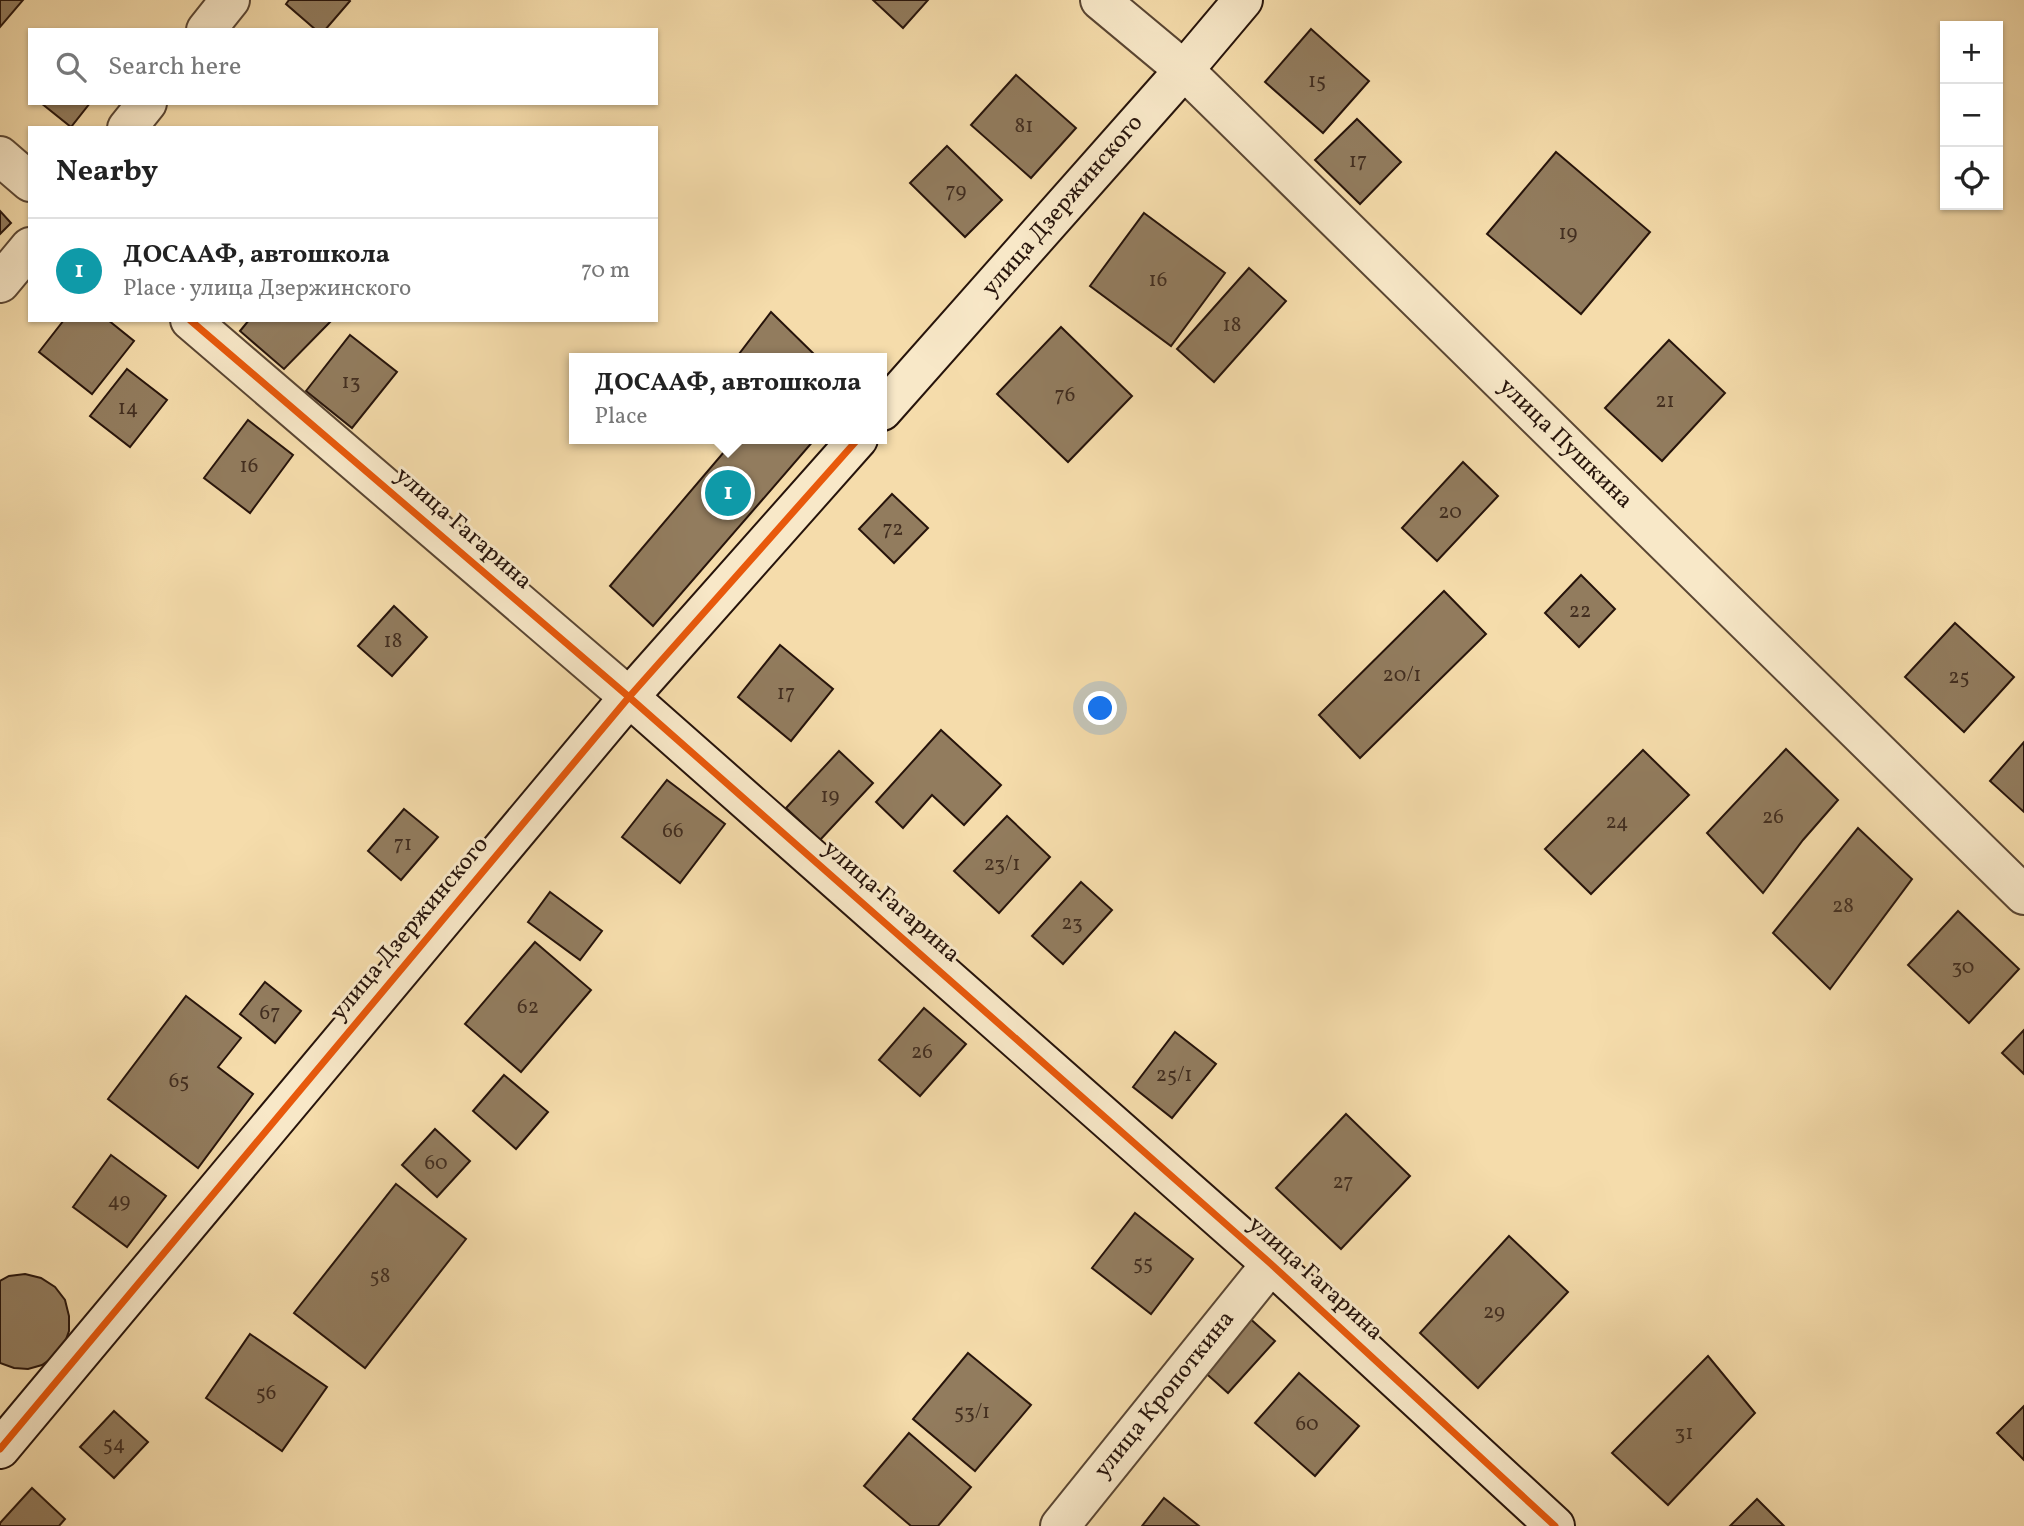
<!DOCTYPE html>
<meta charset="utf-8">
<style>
body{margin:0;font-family:Vollkorn,serif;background:#f2f2f2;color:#222}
.controls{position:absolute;right:21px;top:21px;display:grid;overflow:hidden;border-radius:0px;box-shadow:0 2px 5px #0004}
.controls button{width:63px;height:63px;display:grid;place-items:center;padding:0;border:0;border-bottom:2px solid #e0e0e0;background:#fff;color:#222;font:35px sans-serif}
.you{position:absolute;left:1101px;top:709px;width:24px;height:24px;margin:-18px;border:5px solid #fff;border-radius:50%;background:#1a73e8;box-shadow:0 0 0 10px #1a73e833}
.badge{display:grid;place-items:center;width:46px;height:46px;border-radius:50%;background:#111827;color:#fff;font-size:23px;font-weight:700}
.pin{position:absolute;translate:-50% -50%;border:4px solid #fff;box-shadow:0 2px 7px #0006}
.popup{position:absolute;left:569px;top:353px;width:318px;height:91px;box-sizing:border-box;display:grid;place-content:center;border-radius:0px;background:#fff;filter:drop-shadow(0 2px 5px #0005);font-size:23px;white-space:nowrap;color:#767676}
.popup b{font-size:26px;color:#222}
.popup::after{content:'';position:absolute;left:50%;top:100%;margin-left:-14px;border:14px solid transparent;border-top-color:#fff}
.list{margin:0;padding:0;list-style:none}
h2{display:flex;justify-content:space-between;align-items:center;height:91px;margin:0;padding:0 28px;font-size:30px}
h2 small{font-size:23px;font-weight:400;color:#767676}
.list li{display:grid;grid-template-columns:46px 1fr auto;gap:21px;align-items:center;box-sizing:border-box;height:105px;padding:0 28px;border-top:2px solid #e0e0e0}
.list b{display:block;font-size:26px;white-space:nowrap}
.list p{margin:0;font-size:23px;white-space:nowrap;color:#767676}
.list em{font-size:23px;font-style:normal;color:#767676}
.icon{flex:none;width:38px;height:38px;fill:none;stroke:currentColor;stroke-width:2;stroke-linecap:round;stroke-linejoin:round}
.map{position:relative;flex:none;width:2024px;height:1526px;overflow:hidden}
.search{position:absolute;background:#fff;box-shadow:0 2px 5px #0004;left:28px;top:28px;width:630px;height:77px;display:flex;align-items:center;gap:18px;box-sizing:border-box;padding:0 24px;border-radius:0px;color:#767676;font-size:26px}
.panel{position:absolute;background:#fff;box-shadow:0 2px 5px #0004;left:28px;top:126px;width:630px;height:196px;border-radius:0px}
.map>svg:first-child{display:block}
.building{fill:#927c5e;stroke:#27140b;stroke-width:2}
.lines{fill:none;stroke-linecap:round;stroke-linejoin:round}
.street-casing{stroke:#5a4633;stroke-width:42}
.secondary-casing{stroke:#27140b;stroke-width:42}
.street{stroke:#f8e8c8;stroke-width:38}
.secondary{stroke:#f8e8c8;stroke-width:38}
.cycleway-casing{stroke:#f8e8c8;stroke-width:11}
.cycleway{stroke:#e8590c;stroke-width:7}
.labels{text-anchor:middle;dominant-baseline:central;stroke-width:6;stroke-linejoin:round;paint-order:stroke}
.number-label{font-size:21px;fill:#422e20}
.street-label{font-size:24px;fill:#27140b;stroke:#f8e8c8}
</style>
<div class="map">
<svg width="2024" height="1526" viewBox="0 0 2024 1526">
<rect width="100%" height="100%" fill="#f5dcab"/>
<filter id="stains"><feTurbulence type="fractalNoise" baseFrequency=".00286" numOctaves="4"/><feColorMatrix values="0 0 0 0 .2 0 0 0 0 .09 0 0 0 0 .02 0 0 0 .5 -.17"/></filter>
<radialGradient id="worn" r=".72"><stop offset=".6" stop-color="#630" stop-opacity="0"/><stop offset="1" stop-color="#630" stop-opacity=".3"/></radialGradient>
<!-- building -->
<g class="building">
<path d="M0 0H23L0 27Z"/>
<path d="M289 0H349L350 1 325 30H316L286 4Z"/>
<path d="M873 0H928L903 28Z"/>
<path d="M1311 29 1369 81 1323 133 1265 82Z"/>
<path d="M1016 75 1076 128 1031 178 971 125Z"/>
<path d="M41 103H90L71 127Z"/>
<path d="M1357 119 1401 162 1360 204 1315 160Z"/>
<path d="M947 146 1002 200 965 237 910 183Z"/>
<path d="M1556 152 1650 232 1581 314 1487 234Z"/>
<path d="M0 211 11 223 0 234Z"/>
<path d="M1144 213 1225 273 1171 346 1090 286Z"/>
<path d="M1249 268 1286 301 1214 382 1177 349Z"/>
<path d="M771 312 818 358H736Z"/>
<path d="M64 320H108L134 341 92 394 39 352Z"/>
<path d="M249 320H331V321L284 369 240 331Z"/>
<path d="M1061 327 1132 396 1068 462 997 394Z"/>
<path d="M350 335 397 372 352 428 306 391Z"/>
<path d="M1669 340 1725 393 1662 461 1605 408Z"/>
<path d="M127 369 167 400 130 447 90 416Z"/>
<path d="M248 420 293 455 250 513 204 478Z"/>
<path d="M735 439H815L653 626 610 586Z"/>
<path d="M1463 462 1498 496 1437 561 1402 528Z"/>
<path d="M892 494 928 528 894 563 859 529Z"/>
<path d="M1581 575 1615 609 1579 647 1545 613Z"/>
<path d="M1444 591 1486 634 1360 758 1319 715Z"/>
<path d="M394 606 427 637 392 676 358 646Z"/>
<path d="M1955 623 2014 677 1964 732 1905 677Z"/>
<path d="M780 645 833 689 791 741 738 697Z"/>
<path d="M941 730 1001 785 964 825 932 795 903 828 876 802Z"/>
<path d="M2024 742V812L1990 781Z"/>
<path d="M1786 749 1838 800 1803 840 1763 893 1707 833Z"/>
<path d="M1643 750 1689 795 1591 894 1545 849Z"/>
<path d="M839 751 873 783 820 840 786 808Z"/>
<path d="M667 780 725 824 680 883 622 837Z"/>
<path d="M404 809 438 837 401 880 368 851Z"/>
<path d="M1007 816 1050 857 999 913 954 871Z"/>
<path d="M1858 828 1912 879 1830 989 1773 933Z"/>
<path d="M1081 882 1112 910 1063 964 1032 936Z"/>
<path d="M550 892 602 931 580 960 528 922Z"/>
<path d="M1958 911 2019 969 1969 1023 1908 965Z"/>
<path d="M535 942 591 990 521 1072 465 1024Z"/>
<path d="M265 982 301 1011 275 1043 240 1014Z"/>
<path d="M186 996 241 1038 218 1067 253 1094 198 1168 108 1099Z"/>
<path d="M924 1008 966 1044 920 1096 879 1060Z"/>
<path d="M2024 1030V1074L2002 1053Z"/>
<path d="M1175 1032 1216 1064 1172 1118 1133 1087Z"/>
<path d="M504 1075 548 1112 516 1149 473 1111Z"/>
<path d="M1346 1114 1410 1176 1341 1249 1276 1188Z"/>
<path d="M435 1129 470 1161 437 1197 402 1165Z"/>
<path d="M111 1155 166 1196 127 1247 73 1207Z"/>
<path d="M396 1184 466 1239 365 1368 294 1313Z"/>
<path d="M1135 1213 1193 1259 1151 1314 1092 1268Z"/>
<path d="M1509 1236 1568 1292 1478 1388 1420 1333Z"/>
<path d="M25 1274 41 1278 55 1287 65 1300 69 1316V1331L64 1345 55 1356 42 1365 28 1369 14 1368 0 1363V1281L9 1276Z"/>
<path d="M1246 1315 1275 1341 1228 1393 1200 1368Z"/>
<path d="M250 1334 327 1387 282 1451 206 1398Z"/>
<path d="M968 1353 1031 1405 975 1471 913 1419Z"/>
<path d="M1708 1356 1755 1413 1668 1505 1612 1453Z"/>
<path d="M1299 1373 1359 1426 1315 1476 1255 1423Z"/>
<path d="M2024 1406V1460L1997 1433Z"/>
<path d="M114 1411 148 1442 114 1478 80 1447Z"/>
<path d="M909 1433 971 1487 938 1526H911L864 1486Z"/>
<path d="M32 1488 65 1519 59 1526H0V1523Z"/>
<path d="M1164 1498 1199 1526H1142Z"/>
<path d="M1757 1499 1784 1526H1730Z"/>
</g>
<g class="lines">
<defs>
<g id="street">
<path d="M1100 0 1184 70 2024 895"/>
<path d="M206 30 230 0"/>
<path d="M127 128 147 103"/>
<path d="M0 156 30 182"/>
<path d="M0 283 30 247"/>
<path d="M190 320 629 697"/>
<path d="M1060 1526 1271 1264"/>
</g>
<g id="secondary">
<path d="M882 411 1184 70 1243 0"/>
<path d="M629 697 1271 1264 1555 1526"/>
<path d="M0 1449 629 697 858 439"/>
</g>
</defs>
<!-- street casing -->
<use href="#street" class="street-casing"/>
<!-- secondary casing -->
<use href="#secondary" class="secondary-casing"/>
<!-- street -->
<use href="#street" class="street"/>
<!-- secondary -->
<use href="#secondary" class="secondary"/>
<defs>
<g id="cycleway">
<path d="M190 320 629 697 1271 1264 1555 1526"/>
<path d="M0 1449 629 697 858 439"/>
</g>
</defs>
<!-- cycleway casing -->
<use href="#cycleway" class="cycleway-casing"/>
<!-- cycleway -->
<use href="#cycleway" class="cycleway"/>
</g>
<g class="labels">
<!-- number labels -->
<g class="number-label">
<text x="1317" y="81">15</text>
<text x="1024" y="126">81</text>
<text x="1358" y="161">17</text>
<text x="956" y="191">79</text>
<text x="1568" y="233">19</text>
<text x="1158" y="280">16</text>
<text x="1232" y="325">18</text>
<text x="351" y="382">13</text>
<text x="1065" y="395">76</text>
<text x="1665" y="401">21</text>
<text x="128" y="408">14</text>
<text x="249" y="466">16</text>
<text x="1450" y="512">20</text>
<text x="893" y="529">72</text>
<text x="1580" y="611">22</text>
<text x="393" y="641">18</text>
<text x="1402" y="675">20/1</text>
<text x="1959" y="677">25</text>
<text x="786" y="693">17</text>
<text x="830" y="796">19</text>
<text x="1773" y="817">26</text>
<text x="1617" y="822">24</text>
<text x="673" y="831">66</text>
<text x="403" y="844">71</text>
<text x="1002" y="864">23/1</text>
<text x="1843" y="906">28</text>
<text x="1072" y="923">23</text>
<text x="1963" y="967">30</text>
<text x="528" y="1007">62</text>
<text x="270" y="1013">67</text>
<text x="922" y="1052">26</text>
<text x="1174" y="1075">25/1</text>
<text x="179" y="1081">65</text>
<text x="436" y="1163">60</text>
<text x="1343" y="1182">27</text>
<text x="119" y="1201">49</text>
<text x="1143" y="1263">55</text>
<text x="380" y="1276">58</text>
<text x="1494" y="1312">29</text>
<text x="266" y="1393">56</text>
<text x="972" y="1412">53/1</text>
<text x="1307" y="1424">60</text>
<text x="1684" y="1433">31</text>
<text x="114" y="1444">54</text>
</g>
<!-- street labels -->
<g class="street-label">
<text transform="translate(1063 206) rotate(-49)">улица Дзержинского</text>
<text transform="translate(1565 444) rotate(44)">улица Пушкина</text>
<text transform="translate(463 529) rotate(41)">улица Гагарина</text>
<text transform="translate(891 902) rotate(41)">улица Гагарина</text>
<text transform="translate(410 929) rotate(-50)">улица Дзержинского</text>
<text transform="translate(1315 1279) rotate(42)">улица Гагарина</text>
<text transform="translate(1165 1395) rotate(-51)">улица Кропоткина</text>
</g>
</g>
<rect width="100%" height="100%" filter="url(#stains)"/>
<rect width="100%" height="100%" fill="url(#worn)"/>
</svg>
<div class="controls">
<button>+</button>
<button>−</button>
<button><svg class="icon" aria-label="locate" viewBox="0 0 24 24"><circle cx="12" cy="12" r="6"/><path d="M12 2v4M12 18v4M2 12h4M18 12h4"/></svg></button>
</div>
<div class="you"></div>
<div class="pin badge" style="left:728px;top:493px;background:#0f9aa8">1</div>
<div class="popup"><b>ДОСААФ, автошкола</b>Place</div>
<div class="search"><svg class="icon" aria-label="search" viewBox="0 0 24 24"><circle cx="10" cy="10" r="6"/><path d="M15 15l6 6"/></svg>Search here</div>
<section class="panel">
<h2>Nearby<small></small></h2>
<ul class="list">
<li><span class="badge" style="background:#0f9aa8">1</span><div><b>ДОСААФ, автошкола</b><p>Place · улица Дзержинского</p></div><em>70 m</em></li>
</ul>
</section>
</div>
